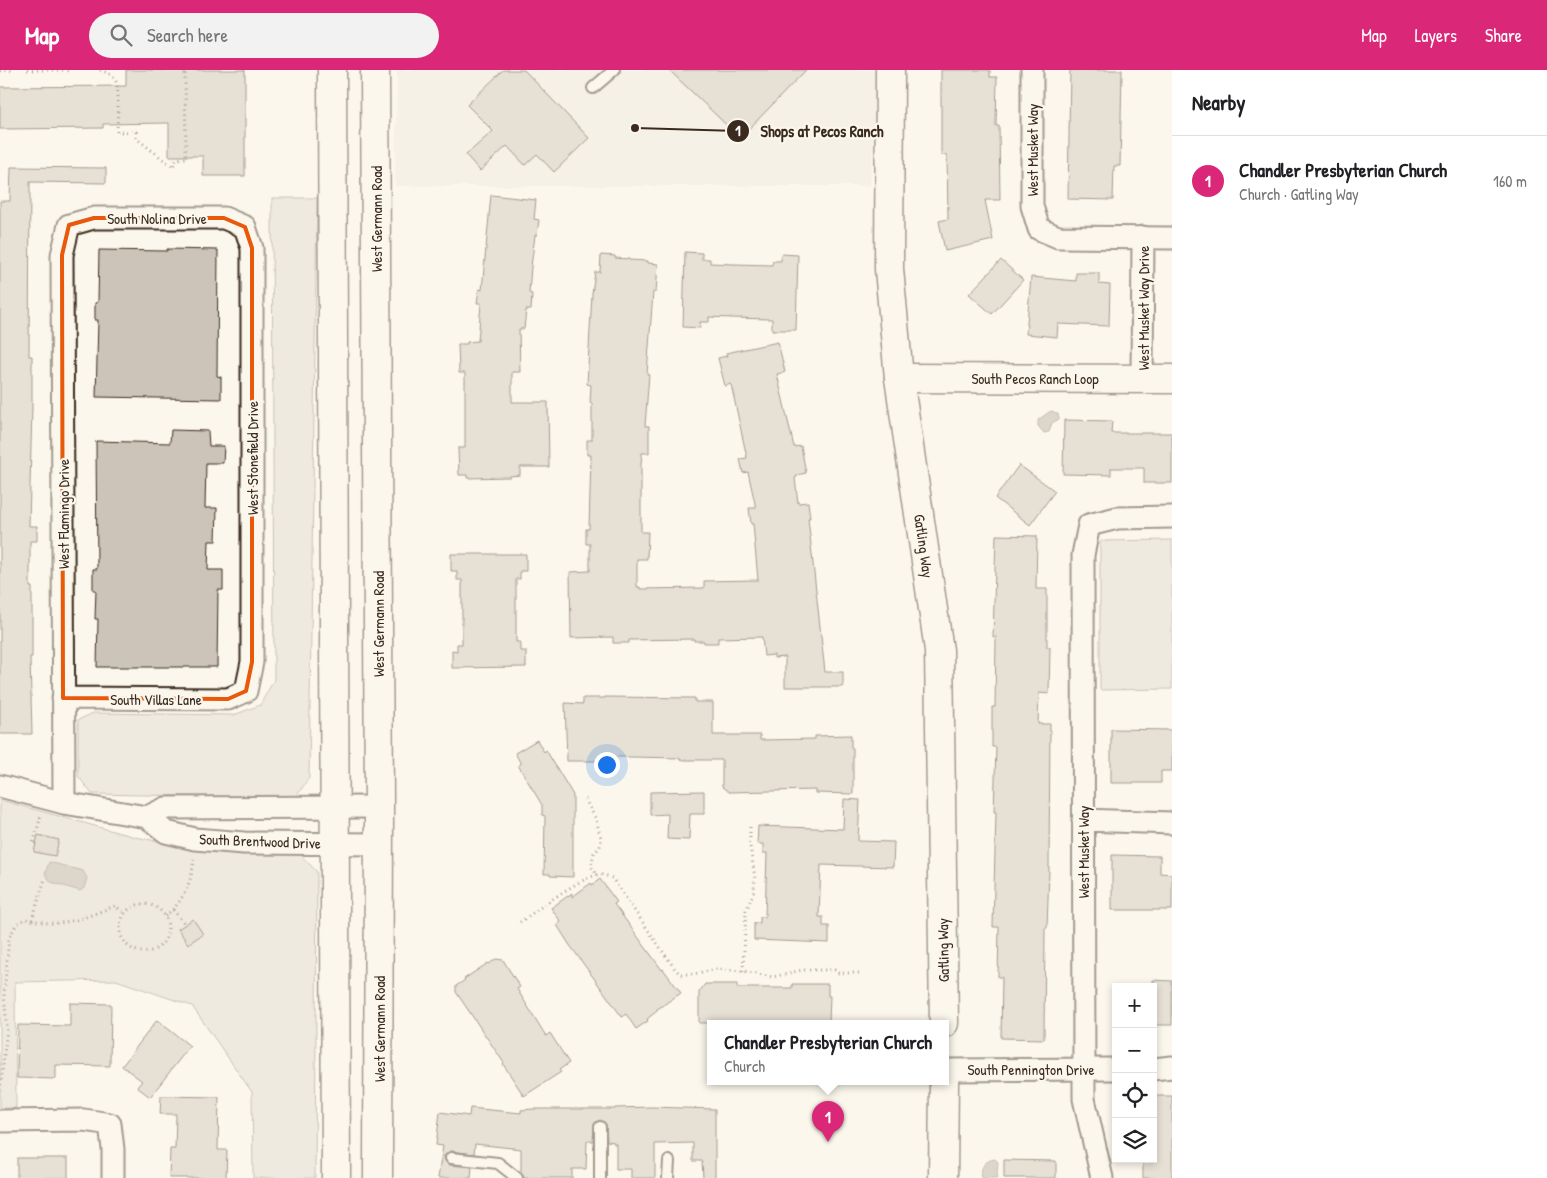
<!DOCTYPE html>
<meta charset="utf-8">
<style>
body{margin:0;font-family:"Patrick Hand",sans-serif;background:#f2f2f2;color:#202124}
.controls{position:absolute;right:15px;bottom:15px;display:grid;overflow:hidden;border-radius:0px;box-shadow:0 2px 8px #0003}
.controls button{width:45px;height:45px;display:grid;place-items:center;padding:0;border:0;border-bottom:1px solid #e0e0e0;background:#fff;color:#202124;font:25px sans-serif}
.you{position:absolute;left:606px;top:694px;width:18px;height:18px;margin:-12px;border:4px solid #fff;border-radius:50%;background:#1a73e8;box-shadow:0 0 0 8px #1a73e833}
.badge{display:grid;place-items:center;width:32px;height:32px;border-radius:50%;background:#db2777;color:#fff;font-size:16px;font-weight:700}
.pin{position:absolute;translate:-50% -41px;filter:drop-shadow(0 1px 2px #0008)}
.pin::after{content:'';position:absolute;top:26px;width:18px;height:15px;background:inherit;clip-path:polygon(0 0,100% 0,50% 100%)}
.popup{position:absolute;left:707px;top:950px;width:242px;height:65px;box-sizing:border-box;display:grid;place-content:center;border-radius:0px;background:#fff;filter:drop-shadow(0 1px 4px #0005);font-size:16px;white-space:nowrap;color:#757577}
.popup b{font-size:19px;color:#202124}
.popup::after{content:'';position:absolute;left:50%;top:100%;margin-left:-10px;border:10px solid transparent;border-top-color:#fff}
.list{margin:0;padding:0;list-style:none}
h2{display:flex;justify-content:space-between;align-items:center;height:65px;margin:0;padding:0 20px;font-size:21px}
h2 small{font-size:16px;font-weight:400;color:#757577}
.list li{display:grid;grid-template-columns:32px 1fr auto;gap:15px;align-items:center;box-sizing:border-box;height:90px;padding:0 20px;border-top:1px solid #e0e0e0}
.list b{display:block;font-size:19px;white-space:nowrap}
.list p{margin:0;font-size:16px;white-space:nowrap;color:#757577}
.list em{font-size:16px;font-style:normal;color:#757577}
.icon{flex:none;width:28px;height:28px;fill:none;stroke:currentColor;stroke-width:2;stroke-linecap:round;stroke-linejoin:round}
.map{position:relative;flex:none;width:1172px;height:1108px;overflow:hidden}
header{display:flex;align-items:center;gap:30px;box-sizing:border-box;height:70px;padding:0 25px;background:#db2777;color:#fff}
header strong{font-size:24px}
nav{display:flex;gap:28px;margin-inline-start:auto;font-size:18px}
.search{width:350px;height:45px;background:#f2f2f2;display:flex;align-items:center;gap:12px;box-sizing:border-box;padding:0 18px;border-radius:28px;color:#757577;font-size:19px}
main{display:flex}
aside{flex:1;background:#fff}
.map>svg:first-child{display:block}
.built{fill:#ede8dd}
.green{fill:#dfd9ce;stroke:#8d8276}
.water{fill:#b6aea2;stroke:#85796d}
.building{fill:#ccc4b9;stroke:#3b2a1e}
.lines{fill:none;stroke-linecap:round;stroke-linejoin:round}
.lane-casing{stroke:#3b2a1e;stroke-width:14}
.street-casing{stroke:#3b2a1e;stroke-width:25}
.secondary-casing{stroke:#3b2a1e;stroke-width:31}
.path{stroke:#3b2a1e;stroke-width:3;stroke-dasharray:1 4;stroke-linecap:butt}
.lane{stroke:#fbf7ec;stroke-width:10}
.street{stroke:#fbf7ec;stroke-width:21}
.secondary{stroke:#fbf7ec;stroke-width:28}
.marked{fill:none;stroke:#e8590c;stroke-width:4;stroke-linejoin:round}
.labels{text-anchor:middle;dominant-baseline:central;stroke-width:4.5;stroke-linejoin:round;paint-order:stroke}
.street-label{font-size:15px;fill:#3b2a1e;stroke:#fbf7ec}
.leader{fill:none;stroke:#3b2a1e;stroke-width:2}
.callout-dot{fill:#3b2a1e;stroke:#fbf7ec;stroke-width:2}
.mark-label{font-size:15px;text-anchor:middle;font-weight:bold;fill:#fff}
.callout-label{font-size:16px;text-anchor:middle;font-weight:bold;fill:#3b2a1e;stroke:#fbf7ec;stroke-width:4.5;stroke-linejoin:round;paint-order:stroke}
</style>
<header>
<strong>Map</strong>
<div class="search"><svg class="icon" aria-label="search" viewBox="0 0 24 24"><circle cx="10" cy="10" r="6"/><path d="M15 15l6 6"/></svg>Search here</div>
<nav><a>Map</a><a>Layers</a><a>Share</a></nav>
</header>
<main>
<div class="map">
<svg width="1172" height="1108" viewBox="0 0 1172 1108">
<rect width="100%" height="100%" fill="#fbf7ec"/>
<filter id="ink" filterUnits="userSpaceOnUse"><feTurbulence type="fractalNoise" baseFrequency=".02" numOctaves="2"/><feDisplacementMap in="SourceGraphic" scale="10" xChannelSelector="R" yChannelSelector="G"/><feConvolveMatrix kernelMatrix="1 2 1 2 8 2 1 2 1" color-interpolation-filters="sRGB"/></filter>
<g filter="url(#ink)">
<!-- built -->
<path class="built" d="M397 0H879L870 116H395Z"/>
<!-- green -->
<g class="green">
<path d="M272 128H317L309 708 295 728 92 724 78 706V650L93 643 234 645 260 635 274 610Z"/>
<path d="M1172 470V619L1100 620V471Z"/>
<path d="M0 730 135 767 223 783 300 784 317 802 315 1108H253L252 1022 192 936 116 910 15 912 16 1038H0Z"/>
</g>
<!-- water -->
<g class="water">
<path d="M1052 341 1058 344 1059 349 1052 353 1049 362 1044 363 1038 356V350L1049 342Z"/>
<path d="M49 792 83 801 87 808 84 818 80 821 51 812 45 804Z"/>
<path d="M995 1089 998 1092 997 1104 998 1108H982C979 1098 985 1090 995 1089Z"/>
</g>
<!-- building -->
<g class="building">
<path d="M126 0H245V106H203V86H169V53L103 54V58L0 59V17L126 16Z"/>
<path d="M503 0H524L589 68 554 102 537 84 525 95 507 76 480 101 466 85 493 61 467 35Z"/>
<path d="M669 0H806L740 68Z"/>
<path d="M941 0H990V7H997L996 56H999L1000 130H985L993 170 945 181 939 151 948 149 947 85H941Z"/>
<path d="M1070 0H1122L1120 96H1114L1113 130 1068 129Z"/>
<path d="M11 97 106 98V113L30 112 29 286H32V337L29 456H37V471H30V517H32V587H30L32 664H0V131H10Z"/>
<path d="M491 125 536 130 534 149 539 150 537 165H535L531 197 529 223 532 224 531 240H526L524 259H519L520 302H512V332H548L549 397H520V405L510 406V407L467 408V405H459L458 378H465V303H459L458 274H467V272L478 271 481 233H477L479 219 482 220Z"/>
<path d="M167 179 218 180 217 306 221 307V329L96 327 98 250H95V233L98 232 99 180 167 181Z"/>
<path d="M685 182 702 183V189H710V193L733 194 772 195 773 191H781V184L798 185 796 260H772V249L732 248 709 247V252H700V258L683 257Z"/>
<path d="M601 185 615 186V188L629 189V190L648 191V193L658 194 656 222H653L647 304H649L645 356H649V383H642L641 395V462H648L647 489H637V517H640V519L704 518V511L758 510 753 454H751L749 438H756L748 402 743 403 740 389 747 388 731 314 725 316 718 288 727 286 726 283 778 272 785 302 777 304 794 377 801 376 806 403 797 405V407L795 408 798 433 808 432 810 448H808L825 602H843V617H785V587L774 588V585L764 586 762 567 718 568V573H704V571H694V569L629 570V573H613V567L571 568 570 502 590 501V474H586V459H589L591 385H587V370H592V333H590L591 315 587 314 592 224 595 202H600Z"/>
<path d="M1001 190 1023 210 992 244 969 224Z"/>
<path d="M1076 203H1099V214L1110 215 1109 256 1058 254 1057 267 1026 264 1031 207 1076 211Z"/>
<path d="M1064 350 1112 351 1111 363H1172V413H1144V398H1111V405L1063 404Z"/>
<path d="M171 360 208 361 209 376H224L223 393H206L205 438H217L216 471H209L208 500H223V520H218L217 597H97L98 549H95L96 520H93V499H97L96 371 170 373Z"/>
<path d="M1019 395 1055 421 1030 455 995 428Z"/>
<path d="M996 465 1037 466 1036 519H1047V577H1050L1049 624 1039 623 1038 654H1050L1049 800 1047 858H1045L1044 969 1001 968 1002 907H998L999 857H993L996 742H994L996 677H992V637H995L996 567H993Z"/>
<path d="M451 484H526V501H520V509H516V572H520V581H526V597L452 598V580L457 581V574H462V510H457V501H451Z"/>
<path d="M605 627 695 628V632H713V665H760V670L815 669V666L851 665V677L853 678V724L815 723V720L729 722 722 717V690H680V688L631 687H599V691H567L565 633 583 634V628H605Z"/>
<path d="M1111 659 1172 660V701H1161V713H1111Z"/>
<path d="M537 670 544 682 546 680 573 725V807L550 806V804H544L545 746 542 745V735L518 695 521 694 515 683Z"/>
<path d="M704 721V744H690L689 770 667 769 668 744 650 745V722Z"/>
<path d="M844 729 860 730 858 771 894 772 893 797 821 795 819 847H823V856H829V873L754 870V853H760V847H765L767 783H763V774H757L758 756 843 759Z"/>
<path d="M38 765 59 770 55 786 34 782Z"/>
<path d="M1112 785 1160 786V803L1172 804V840H1112Z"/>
<path d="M600 809 617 832 614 834 662 900 663 899 681 923 656 940 657 941 647 949 648 951 636 959 626 944 622 947 569 874 557 855 561 852 551 838 572 823V827L591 813 592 815Z"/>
<path d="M193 849 203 864 188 874 178 859Z"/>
<path d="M496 889 503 890 520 917 517 919 546 966 550 963 569 993 559 1000 561 1002 524 1026 503 994 504 993 456 922V916L465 910 464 909 488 893 489 894Z"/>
<path d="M1153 910 1172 911V955H1153Z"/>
<path d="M705 914H737V918H792V914H828V926H830L829 953H699V922Z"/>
<path d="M70 933 111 934 110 996 56 995V1009L17 1008 18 955 70 956Z"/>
<path d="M157 950 190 976 150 1027 137 1017 142 1011 122 996Z"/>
<path d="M161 1026 219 1027 218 1080H227L226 1108H169L170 1079H175L176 1044H160Z"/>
<path d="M1153 1026H1172V1108H1143V1092H1153Z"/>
<path d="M651 1037 715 1039V1108H703L702 1091H693V1073L655 1074V1108H631V1099H616V1074H614V1072L607 1071 606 1054 600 1050 594 1054 593 1071H587L586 1099H572V1108H524L521 1103V1079L475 1074 474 1084 451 1081 446 1084 444 1087 445 1091 450 1095 472 1097 471 1108H438L443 1076 436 1075 440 1042 469 1046 470 1038 521 1043V1040L532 1039H615V1038Z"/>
<rect x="17" y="1088" width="51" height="20"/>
<path d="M1004 1090 1056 1091V1108H1004Z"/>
</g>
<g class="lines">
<defs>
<g id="lane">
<path d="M593 18 614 0"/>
<path d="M451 1088 498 1093 517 1108"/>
<path d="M600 1108V1057"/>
<path d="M668 1108 669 1091"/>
</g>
<g id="street">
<path d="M1032 0V136L1039 159 1058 167 1172 168"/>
<path d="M1142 308 1143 167"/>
<path d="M63 628 228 629 246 621 252 592V178L245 157 224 148H94L69 155 62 185 64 733"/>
<path d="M0 716 64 733 147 747 166 762 195 769 244 773 379 774"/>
<path d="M147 747 166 738 379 737"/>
<path d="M1083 750 1172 753"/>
<path d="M1153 999 1172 997"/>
<path d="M946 1000 1116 999"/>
<path d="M0 1051 84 1050 110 1054 113 1079V1108"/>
<path d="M1102 1108 1084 1029 1083 485 1089 455 1117 448 1172 447"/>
</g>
<g id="secondary">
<path d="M332 0 336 1108"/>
<path d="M375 0 379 737 378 1108"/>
<path d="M890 0 889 199 899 308 939 580 944 953"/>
<path d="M899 308 1172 309"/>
<path d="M943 1108 944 1011"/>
</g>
</defs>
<!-- lane casing -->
<use href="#lane" class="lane-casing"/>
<!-- street casing -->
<use href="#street" class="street-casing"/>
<!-- secondary casing -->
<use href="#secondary" class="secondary-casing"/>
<!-- path -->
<g class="path">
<path d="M27 0H72"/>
<path d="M100 0C105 2 110 3 114 8 121 17 117 49 117 62H136V68L173 97 176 89 186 88 185 0"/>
<path d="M0 1 13 0"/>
<path d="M585 729 596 749 601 768 600 777 594 783 591 796 596 805"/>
<path d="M36 774H33L41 746"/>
<circle cx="144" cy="858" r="24"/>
<path d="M173 840 185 854"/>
<path d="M165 846C184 832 192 811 194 788"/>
<path d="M32 850 45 809"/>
<path d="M520 852C539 839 576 810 597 805 603 804 607 806 612 808L675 899 680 904H693L717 899 743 901 773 907 802 900H835L838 903H862"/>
<path d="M743 901 746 841 754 821 755 808 750 776V757"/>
<path d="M0 1020 7 959 4 924 9 868 16 855 25 849C33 850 41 852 49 853 71 855 95 843 115 836L125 843"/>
</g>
<!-- lane -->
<use href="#lane" class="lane"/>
<!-- street -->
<use href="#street" class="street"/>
<!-- secondary -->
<use href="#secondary" class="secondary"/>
</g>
</g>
<!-- marked area -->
<path d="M0 0H1172V1108H0ZM94 148H224L245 157 252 178V592L246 621 228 629 63 628 62 185 69 155Z" fill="#fbf7ec" fill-opacity=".55" fill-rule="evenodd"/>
<path class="marked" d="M94 148H224L245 157 252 178V592L246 621 228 629 63 628 62 185 69 155Z"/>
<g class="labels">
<!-- street labels -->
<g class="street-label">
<text transform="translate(1032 80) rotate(-90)">West Musket Way</text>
<text x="157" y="148">South Nolina Drive</text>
<text transform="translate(376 149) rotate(-90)">West Germann Road</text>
<text transform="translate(1143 238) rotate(-90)">West Musket Way Drive</text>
<text x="1035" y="308">South Pecos Ranch Loop</text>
<text transform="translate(252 388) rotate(-90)">West Stonefield Drive</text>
<text transform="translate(63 444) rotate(-90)">West Flamingo Drive</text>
<text transform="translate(924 476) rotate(82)">Gatling Way</text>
<text transform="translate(378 554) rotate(-90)">West Germann Road</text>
<text x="156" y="629">South Villas Lane</text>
<text transform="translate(260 771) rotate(2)">South Brentwood Drive</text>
<text transform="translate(1083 782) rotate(-90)">West Musket Way</text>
<text transform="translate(943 880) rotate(-91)">Gatling Way</text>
<text transform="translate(379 959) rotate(-90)">West Germann Road</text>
<text x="1031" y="999">South Pennington Drive</text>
</g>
</g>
<!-- callouts -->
<path class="leader" d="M635 58L738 61"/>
<g class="callout-dot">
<circle cx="635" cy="58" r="5"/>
<circle cx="738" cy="61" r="12"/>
</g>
<g class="mark-label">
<text x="738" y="66">1</text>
</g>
<g class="callout-label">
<text x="822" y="67">Shops at Pecos Ranch</text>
</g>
</svg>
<div class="controls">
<button>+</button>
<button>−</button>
<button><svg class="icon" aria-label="locate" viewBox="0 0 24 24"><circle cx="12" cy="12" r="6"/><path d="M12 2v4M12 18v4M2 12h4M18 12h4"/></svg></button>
<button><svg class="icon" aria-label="layers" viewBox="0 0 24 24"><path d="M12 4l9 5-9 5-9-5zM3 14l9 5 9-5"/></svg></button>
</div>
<div class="you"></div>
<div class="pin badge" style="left:828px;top:1072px">1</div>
<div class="popup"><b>Chandler Presbyterian Church</b>Church</div>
</div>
<aside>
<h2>Nearby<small></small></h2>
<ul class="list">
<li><span class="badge">1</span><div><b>Chandler Presbyterian Church</b><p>Church · Gatling Way</p></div><em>160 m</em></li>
</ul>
</aside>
</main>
